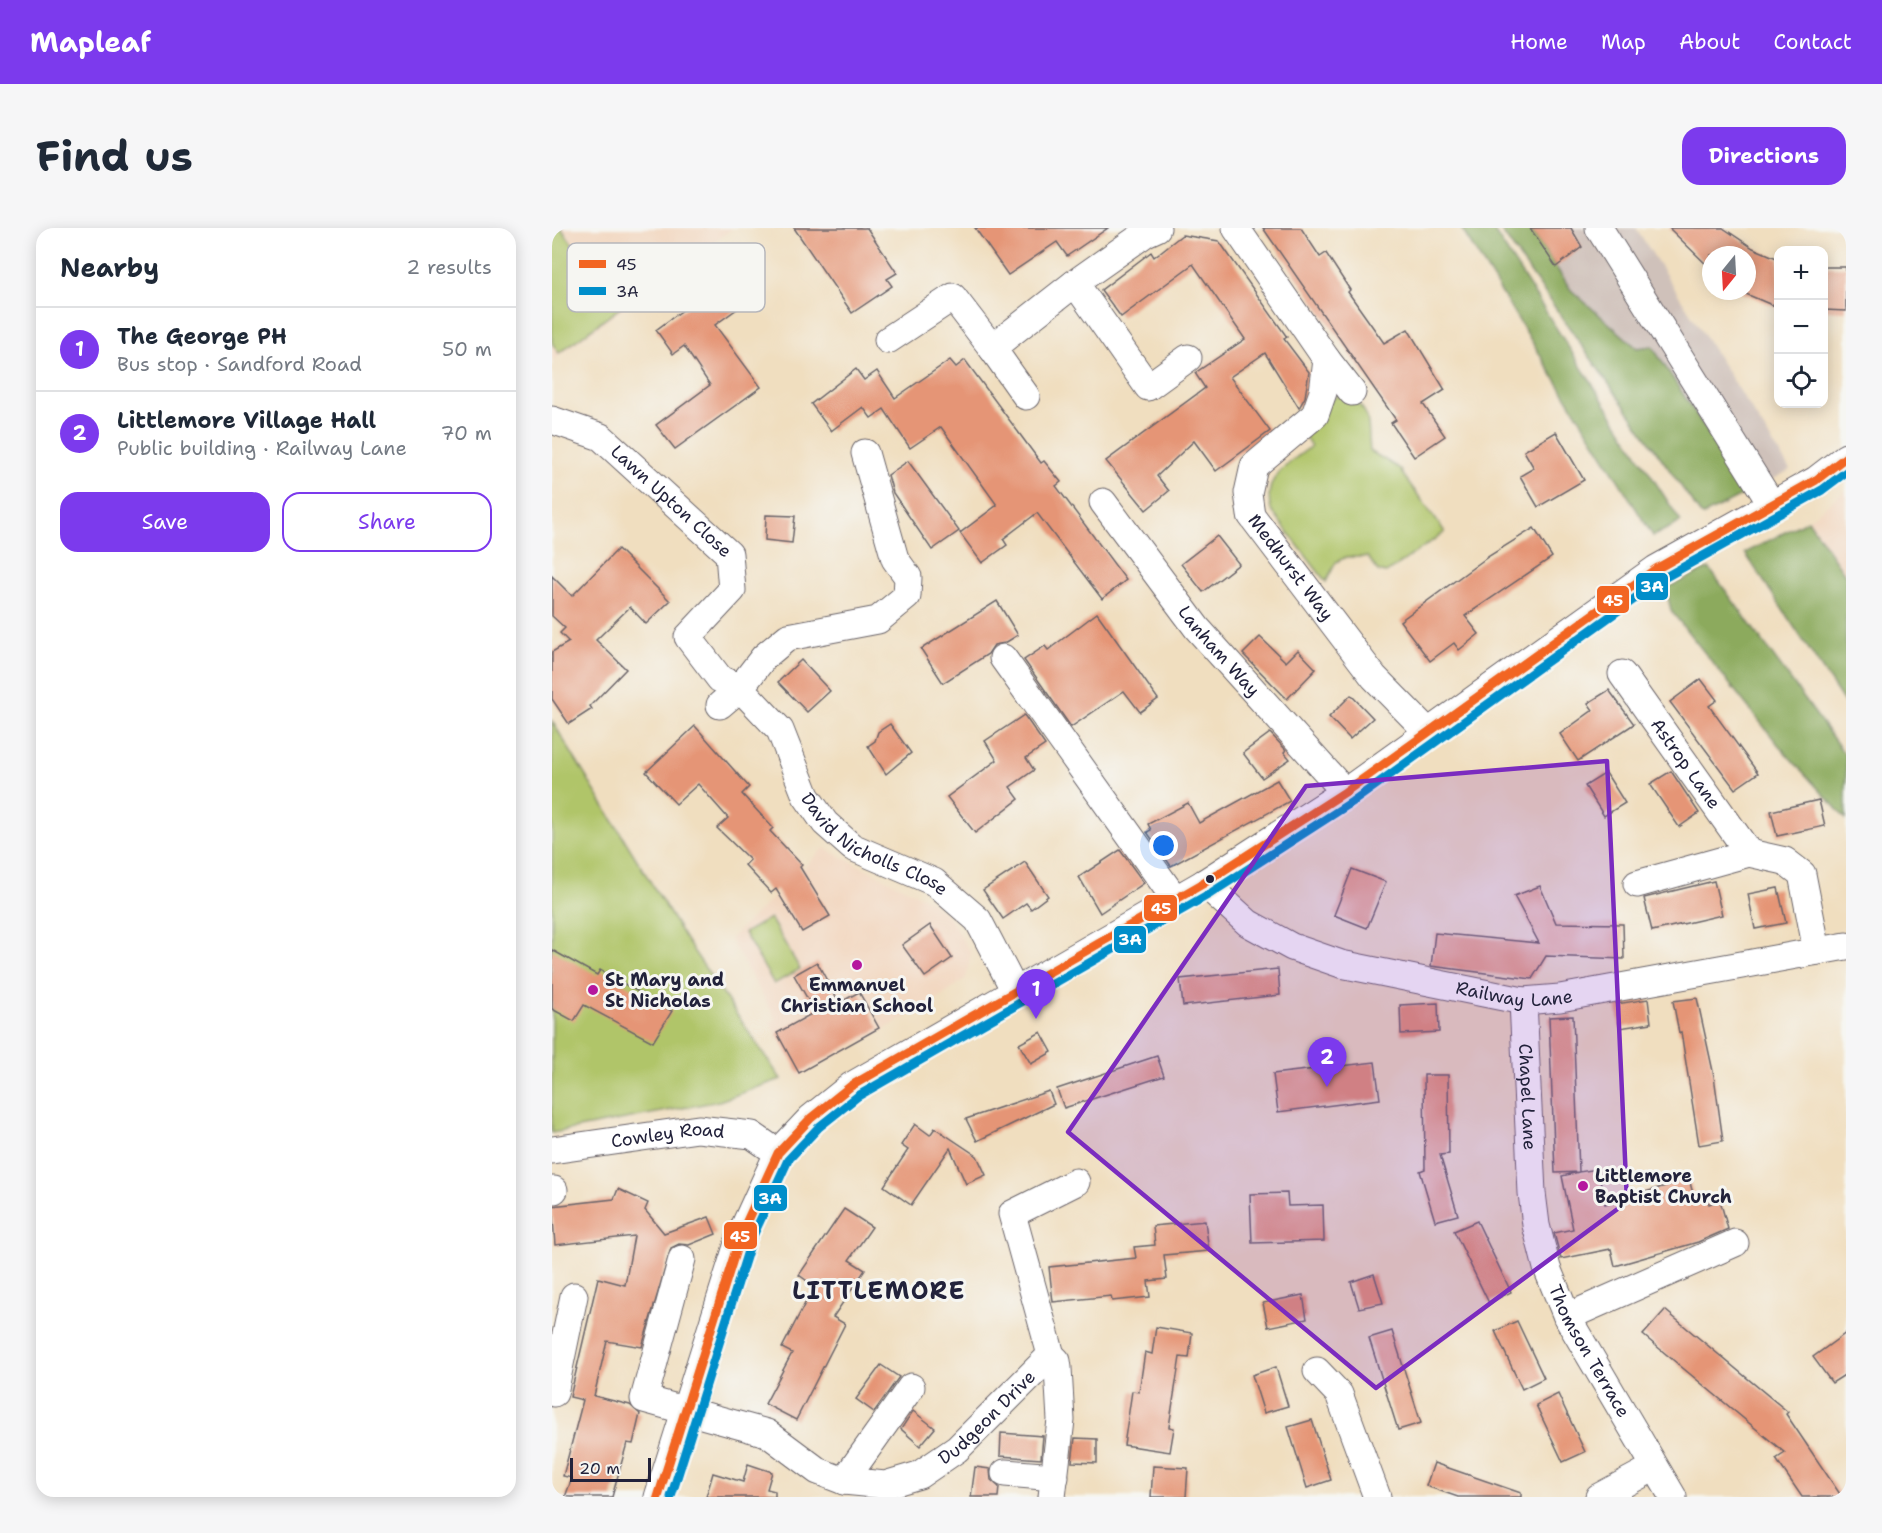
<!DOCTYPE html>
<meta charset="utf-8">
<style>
body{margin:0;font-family:"Shantell Sans",sans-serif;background:#f6f6f7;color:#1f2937}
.controls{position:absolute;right:18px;top:18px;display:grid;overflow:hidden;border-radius:12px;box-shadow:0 3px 15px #0003}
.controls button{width:54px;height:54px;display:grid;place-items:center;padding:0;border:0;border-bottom:2px solid #e0e1e3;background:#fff;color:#1f2937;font:30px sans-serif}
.compass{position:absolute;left:1150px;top:18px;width:54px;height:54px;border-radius:50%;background:#fff;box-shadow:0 3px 15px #0003;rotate:198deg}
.scale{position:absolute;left:18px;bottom:15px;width:81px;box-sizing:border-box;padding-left:6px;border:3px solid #22223b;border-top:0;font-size:16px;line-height:21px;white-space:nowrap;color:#22223b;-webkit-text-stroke:4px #f6f6f2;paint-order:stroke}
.you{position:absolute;left:612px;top:618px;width:21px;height:21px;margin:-15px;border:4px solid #fff;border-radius:50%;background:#1a73e8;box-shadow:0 0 0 9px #1a73e833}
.badge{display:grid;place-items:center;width:39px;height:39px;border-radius:50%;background:#7c3aed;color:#fff;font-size:20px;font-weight:700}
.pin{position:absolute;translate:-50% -50px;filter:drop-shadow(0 2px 3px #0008)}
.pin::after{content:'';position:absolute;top:32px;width:21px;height:18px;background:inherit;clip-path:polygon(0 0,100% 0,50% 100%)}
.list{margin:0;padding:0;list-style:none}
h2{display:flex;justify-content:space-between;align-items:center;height:78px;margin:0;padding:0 24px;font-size:26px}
h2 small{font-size:20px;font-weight:400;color:#747a83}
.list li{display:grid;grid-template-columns:39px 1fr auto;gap:18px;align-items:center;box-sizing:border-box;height:84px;padding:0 24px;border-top:2px solid #e0e1e3}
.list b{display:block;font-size:22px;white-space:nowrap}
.list p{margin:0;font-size:20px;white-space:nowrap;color:#747a83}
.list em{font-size:20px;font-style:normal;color:#747a83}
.actions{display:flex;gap:12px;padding:18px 24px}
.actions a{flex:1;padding:14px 0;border:2px solid #7c3aed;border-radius:18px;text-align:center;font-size:21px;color:#7c3aed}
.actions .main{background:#7c3aed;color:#fff}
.icon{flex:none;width:33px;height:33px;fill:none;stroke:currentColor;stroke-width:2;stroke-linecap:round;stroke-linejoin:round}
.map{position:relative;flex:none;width:1294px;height:1269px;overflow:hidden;border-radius:18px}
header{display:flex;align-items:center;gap:36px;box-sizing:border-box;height:84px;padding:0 30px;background:#7c3aed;color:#fff}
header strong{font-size:28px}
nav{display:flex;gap:33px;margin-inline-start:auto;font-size:21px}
.intro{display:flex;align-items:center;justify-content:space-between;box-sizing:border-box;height:144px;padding:0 36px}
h1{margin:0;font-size:42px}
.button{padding:15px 27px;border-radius:18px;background:#7c3aed;color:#fff;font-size:21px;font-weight:700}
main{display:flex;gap:36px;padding:0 36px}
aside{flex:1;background:#fff;border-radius:18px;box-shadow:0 3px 15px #0003}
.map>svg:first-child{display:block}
.built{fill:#f2d5bd}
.industrial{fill:#cfc1ba}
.green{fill:#b0c569;stroke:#697452;stroke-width:1.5}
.forest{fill:#8caa5d;stroke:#57664c;stroke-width:1.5}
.building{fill:#e59576}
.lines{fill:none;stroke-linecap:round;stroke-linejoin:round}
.minor-casing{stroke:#6a6469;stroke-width:29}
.minor{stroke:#fff;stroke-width:27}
.bus-1-casing{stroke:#f6f6f2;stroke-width:14}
.bus-2-casing{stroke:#f6f6f2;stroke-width:14}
.bus-1{stroke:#f26522;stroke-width:9}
.bus-2{stroke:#008eca;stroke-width:9}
.marked{fill:#7b2cbf;fill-opacity:0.2;stroke:#7b2cbf;stroke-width:4.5;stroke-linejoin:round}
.bus-dot{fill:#22223b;stroke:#f6f6f2;stroke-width:2}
.poi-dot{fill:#b5179e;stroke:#f6f6f2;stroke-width:2}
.labels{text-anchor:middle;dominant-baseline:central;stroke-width:6;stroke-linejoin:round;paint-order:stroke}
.street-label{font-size:18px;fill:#22223b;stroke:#f6f6f2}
.poi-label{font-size:18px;font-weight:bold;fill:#22223b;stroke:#f6f6f2;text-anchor:start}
.district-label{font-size:24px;font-weight:bold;letter-spacing:1.5px;fill:#22223b;stroke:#f6f6f2}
.key{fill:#f6f6f2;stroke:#b6b6bb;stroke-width:1.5}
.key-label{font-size:16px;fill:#22223b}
.line-badge{stroke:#f6f6f2;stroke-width:2}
.badge-label{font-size:16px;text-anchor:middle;font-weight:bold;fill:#fff}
</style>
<header>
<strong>Mapleaf</strong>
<nav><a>Home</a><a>Map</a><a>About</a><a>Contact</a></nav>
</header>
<div class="intro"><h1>Find us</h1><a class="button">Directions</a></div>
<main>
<aside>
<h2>Nearby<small>2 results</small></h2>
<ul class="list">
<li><span class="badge">1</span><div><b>The George PH</b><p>Bus stop · Sandford Road</p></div><em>50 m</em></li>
<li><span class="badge">2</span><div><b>Littlemore Village Hall</b><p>Public building · Railway Lane</p></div><em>70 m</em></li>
</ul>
<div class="actions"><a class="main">Save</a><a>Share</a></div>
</aside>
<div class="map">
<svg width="1294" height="1269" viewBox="0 0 1294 1269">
<rect width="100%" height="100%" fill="#f6f6f2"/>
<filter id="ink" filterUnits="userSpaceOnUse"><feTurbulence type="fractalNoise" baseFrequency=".0167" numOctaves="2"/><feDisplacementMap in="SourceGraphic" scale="12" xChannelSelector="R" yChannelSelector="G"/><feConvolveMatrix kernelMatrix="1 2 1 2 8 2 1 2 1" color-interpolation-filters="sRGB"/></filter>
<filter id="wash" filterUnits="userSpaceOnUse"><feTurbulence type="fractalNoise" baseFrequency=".008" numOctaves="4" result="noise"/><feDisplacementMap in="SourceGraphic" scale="24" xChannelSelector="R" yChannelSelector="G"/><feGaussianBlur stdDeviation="1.35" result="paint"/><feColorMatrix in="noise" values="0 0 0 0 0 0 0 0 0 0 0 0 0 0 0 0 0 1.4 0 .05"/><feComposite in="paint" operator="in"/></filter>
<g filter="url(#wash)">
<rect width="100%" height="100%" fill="#f0debf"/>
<!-- built -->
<g class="built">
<path d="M0 0H181L0 133Z"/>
<path d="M1294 262V348L1256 292Z"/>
<path d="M272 620 378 673 396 688 419 725 414 750 385 772 247 849 218 794 224 791 178 711Z"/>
</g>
<!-- industrial -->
<path class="industrial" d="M978 0H1084L1238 242 1195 265 1100 119 1085 120 1019 62Z"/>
<!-- green -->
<g class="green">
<path d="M0 0H9L68 80 7 125 0 115Z"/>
<path d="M788 166C821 179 815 192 818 223L850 242 849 244 893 304 834 345 826 343 816 329H794L784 334 774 354 719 282C710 248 735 238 759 218L753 209 778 173Z"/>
<path d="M0 493 134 712 229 851 167 873 0 905Z"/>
<path d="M218 690 248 741 222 756 192 705Z"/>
</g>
<!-- forest -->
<g class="forest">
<path d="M909 0H940L1129 294 1101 308Z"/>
<path d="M947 0H978L1019 62 1085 120 1100 118 1195 265 1150 288Z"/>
<path d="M1256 292 1294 348V477L1193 325Z"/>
<path d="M1157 340 1294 528V591L1229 520 1119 383 1114 360Z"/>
</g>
<g id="blocks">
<!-- building -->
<g class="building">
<path d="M242 0H315L345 45 335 51 340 58 300 85Z"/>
<path d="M423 0H556L515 28 505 14 456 47Z"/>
<path d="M711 0H749L768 29 774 25 798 62 796 64 832 115 856 101 893 162 871 176 893 208 862 229 839 195 844 192Z"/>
<path d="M978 0H1019L1030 19 1004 39Z"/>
<path d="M1117 0H1171L1201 20 1227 31V80L1187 63H1195V27H1159V41Z"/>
<path d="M630 7 667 13 735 109 732 111 757 144 753 169 747 180 713 125 678 149 718 203 664 243 642 213 605 248 617 263 594 282 554 233 653 160 643 145 693 111 641 36 569 89 549 62 599 24 602 29Z"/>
<path d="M1272 39H1294V83L1272 82Z"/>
<path d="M171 52 189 78 163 97 209 159 123 221 104 197 158 157 132 118 121 126 104 102Z"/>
<path d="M398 132 404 139 413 132 489 235 492 233 509 254 504 258 574 352 550 371 485 285 451 311 455 317 430 335 408 305 445 277 389 199 358 220 332 181 319 190 311 179 279 203 259 176 304 141 312 152 325 143 343 170Z"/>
<path d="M1004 204 1032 252 986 279 968 248 982 240 972 223Z"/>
<path d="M356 233 407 303 380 322 341 265 336 247Z"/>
<path d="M214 287 243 288 240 315 213 312Z"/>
<path d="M982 300 1000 329 913 388 927 406 907 422 902 415 878 433 848 393 937 328Z"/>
<path d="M665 308 687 336 651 364 629 336Z"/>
<path d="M66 321 118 373 94 396 78 379 44 412 74 441 38 478 40 481 17 496 0 471V424L17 414 8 405 13 400 0 388V348L20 368Z"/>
<path d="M445 373 466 407 453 415 442 417 436 426 391 455 369 421Z"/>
<path d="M545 385 606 471 588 484 572 463 519 499 472 432 493 418 496 422Z"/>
<path d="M708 409 734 434 746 422 764 441 735 471 691 426Z"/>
<path d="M249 432 278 463 255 484 226 454Z"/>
<path d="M1149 451 1165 472 1157 478 1206 545 1183 561 1118 474Z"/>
<path d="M1057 462 1082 496 1026 533 1008 506 1041 482 1036 475Z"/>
<path d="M799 467 821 490 798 511 777 489Z"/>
<path d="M472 487 493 517 474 530 482 542 458 559 467 571 423 605 395 569 445 532 433 513Z"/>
<path d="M338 496 359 525 334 546 316 518 323 513 326 504Z"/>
<path d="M143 498 197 559 190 566 221 600 218 603 250 637 248 639 278 688 250 704 224 661 219 665 193 637 198 632 165 600 176 590 146 556 124 576 94 544Z"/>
<path d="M718 505 734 522 732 524 738 531 710 550 691 525Z"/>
<path d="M1119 543 1147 585 1127 599 1098 556Z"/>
<path d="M1054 545 1073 575 1052 588 1033 558Z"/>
<path d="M725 552 738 573 619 638 595 604 599 602 596 596 636 575 647 595Z"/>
<path d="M1267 572 1273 598 1225 608 1219 583Z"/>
<path d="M568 622 592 655 548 685 527 649Z"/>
<path d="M473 634 496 668 479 681 474 675 451 691 431 662Z"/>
<path d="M800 641 834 654 815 700 782 687Z"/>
<path d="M1162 653 1170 687 1100 703 1092 670Z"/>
<path d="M988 658 1004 695 1071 696 1072 731 994 728 980 751 879 738 883 705 987 715 962 668Z"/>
<path d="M1226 660 1234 695 1203 701 1196 666Z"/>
<path d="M378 697 400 730 373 749 350 717Z"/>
<path d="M0 722 45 747 48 742 120 783 101 814 32 777 22 793 0 781Z"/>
<path d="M265 734 287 775 307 764 327 800 247 845 225 805 263 784 242 747Z"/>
<path d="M726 741 728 767 631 778 628 751Z"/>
<path d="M1145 770 1162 848 1171 913 1147 917 1129 804 1127 805 1121 773Z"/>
<path d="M1096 771 1099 795 1068 800 1064 776Z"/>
<path d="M886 775 887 804 849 806 848 777Z"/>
<path d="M1021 788 1027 944 1046 941 1053 976 1137 951 1143 973 1155 969 1157 976 1168 972 1176 1001 1146 1014 1063 1038 1059 1021 1009 1031 1002 1005 1021 1001 1010 948 1027 944 1003 945 997 789Z"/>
<path d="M489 804 500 824 479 836 467 816Z"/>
<path d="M605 828 612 848 512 880 505 861Z"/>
<path d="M823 834 828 871 726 884 721 846Z"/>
<path d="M872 847H896L897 926 888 927 906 987 883 993 868 943 873 941Z"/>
<path d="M497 863 502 876 425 913 414 891Z"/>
<path d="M363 896 378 907 383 900 425 928 434 947 414 956 398 920 359 977 332 958 356 922 349 917Z"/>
<path d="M66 961 96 975 93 982 112 1005 157 989 164 1006 137 1017 127 1016 119 1020 90 1119 55 1113 42 1168 78 1177 88 1186 81 1216 75 1215 60 1269H13L20 1250 11 1248 31 1172 18 1169 46 1050 73 1057 82 1008 3 1017 0 978 62 971Z"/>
<path d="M735 965 736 978 771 977 772 1013 700 1015 698 966Z"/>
<path d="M292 981 320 999 297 1032 313 1042 281 1089 293 1096 244 1192 213 1176 240 1125 230 1120 262 1058 247 1047Z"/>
<path d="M653 993 657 1023 612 1027 615 1051 596 1053 598 1069 560 1073 559 1068 501 1074 497 1039 584 1030 582 1019 603 1017 601 998Z"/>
<path d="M925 993 959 1064 937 1075 902 1003Z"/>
<path d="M822 1046 831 1075 807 1080 799 1054Z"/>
<path d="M751 1067 755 1091 716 1099 711 1075Z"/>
<path d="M1113 1082 1236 1184 1234 1186 1290 1269H1250L1224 1231 1233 1225 1091 1107Z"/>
<path d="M965 1093 992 1150 970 1161 943 1103Z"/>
<path d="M604 1099 640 1105 637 1130 628 1129 617 1199 622 1200 618 1224 572 1217 580 1163 587 1164 593 1124 600 1126Z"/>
<path d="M840 1103 869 1195 846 1202 817 1110Z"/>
<path d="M1294 1105V1146L1280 1155 1261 1129Z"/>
<path d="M329 1137 347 1149 322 1184 304 1171Z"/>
<path d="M724 1139 736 1178 712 1185 700 1147Z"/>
<path d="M1006 1166 1033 1224 1011 1234 984 1177Z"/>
<path d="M361 1183 383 1200 368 1218 349 1201Z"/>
<path d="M760 1192 779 1252 755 1260 736 1199Z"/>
<path d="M449 1205 491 1208 489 1231 448 1228Z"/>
<path d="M523 1210 545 1211V1235L520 1234Z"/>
<path d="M882 1235 969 1265V1269H906L874 1258Z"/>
<path d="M196 1236 220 1244 215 1261 223 1263V1269H154L161 1245 191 1254Z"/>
<path d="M601 1238 636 1240 634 1269H599Z"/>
<path d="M423 1239 438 1241 439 1252 447 1259 446 1269H419Z"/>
</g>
</g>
</g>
<g filter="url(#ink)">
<use href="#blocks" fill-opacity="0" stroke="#6a6469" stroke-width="1.5"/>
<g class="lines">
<defs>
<g id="minor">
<path id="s1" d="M684 0 775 132 771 164 763 187 702 238 696 265 699 287 822 449 877 505"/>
<path d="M1047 0 1220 277"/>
<path d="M523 55 596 159 636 130"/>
<path d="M336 112 401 69 440 120 523 55 594 5 605 0"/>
<path d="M440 120 474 168"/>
<path d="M775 132 800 164"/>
<path id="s2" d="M0 192 49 209 177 326 180 362 136 409 168 451 188 460 168 477"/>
<path id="s3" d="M313 225 343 331 356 349 355 368 326 392 236 409 212 429 188 460 228 502 254 568 273 595 300 619 382 654 426 692 464 765"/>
<path id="s4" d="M551 274 645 400 793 564"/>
<path d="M451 430 623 671"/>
<path id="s5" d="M1070 446 1197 625 1233 633 1250 646 1265 723"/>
<path id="s6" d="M652 655 696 695 740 719 789 736 971 773 1008 770 1294 718"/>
<path d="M1085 656 1197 625"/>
<path id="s7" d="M971 773 980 965 984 997 995 1040 1015 1089 1121 1269"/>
<path id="s8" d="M0 922 146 901 200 907 226 925"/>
<path d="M0 962H2"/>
<path id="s9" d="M130 1031 92 1171 215 1205 266 1243 292 1253 333 1257 367 1247 405 1221 499 1127"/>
<path d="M1015 1089 1183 1015"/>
<path d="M765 1143 787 1166 825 1269"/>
<path d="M2 1165 22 1068"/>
<path d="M453 1245 503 1249"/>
<path d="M292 1253 359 1159"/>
<path d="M106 1269 189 1006 226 925 259 890 299 858 652 655 793 564 1104 341 1264 252 1294 229"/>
<path d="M500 1269 509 1192 506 1140 505 1133 499 1127 460 986 524 954"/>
<path d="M1047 1269 1101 1240"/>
</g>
</defs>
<!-- minor casing -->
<use href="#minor" class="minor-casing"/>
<!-- minor -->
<use href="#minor" class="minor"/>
<defs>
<path id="bus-1" d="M106 1269 189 1006 226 925 259 890 299 858 652 655 793 564 1104 341 1264 252 1294 229"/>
<path id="bus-2" d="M119 1269 200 1010 236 932 267 899 306 868 659 665 800 574 1110 351 1270 262 1294 244"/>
</defs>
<!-- bus-1 casing -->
<use href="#bus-1" class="bus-1-casing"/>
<!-- bus-2 casing -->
<use href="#bus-2" class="bus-2-casing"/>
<!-- bus-1 -->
<use href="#bus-1" class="bus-1"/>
<!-- bus-2 -->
<use href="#bus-2" class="bus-2"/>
</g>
</g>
<!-- marked area -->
<path class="marked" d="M1055 533 1075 974 824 1160 516 904 754 558Z"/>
<!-- markers -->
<circle class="bus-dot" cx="658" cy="651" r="5"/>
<g class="poi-dot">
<circle cx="305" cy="737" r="6"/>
<circle cx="41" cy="762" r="6"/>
<circle cx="1031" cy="958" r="6"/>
</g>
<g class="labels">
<!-- street labels -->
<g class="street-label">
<text stroke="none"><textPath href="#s2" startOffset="147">Lawn Upton Close</textPath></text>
<text stroke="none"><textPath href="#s1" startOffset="412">Medhurst Way</textPath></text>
<text stroke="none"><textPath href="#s4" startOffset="189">Lanham Way</textPath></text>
<text stroke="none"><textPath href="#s5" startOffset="110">Astrop Lane</textPath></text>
<text stroke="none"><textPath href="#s3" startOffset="566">David Nicholls Close</textPath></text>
<text stroke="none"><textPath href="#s6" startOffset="338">Railway Lane</textPath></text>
<text stroke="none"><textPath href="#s7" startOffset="96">Chapel Lane</textPath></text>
<text stroke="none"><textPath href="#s8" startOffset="117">Cowley Road</textPath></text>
<text stroke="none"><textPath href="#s7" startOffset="362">Thomson Terrace</textPath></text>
<text stroke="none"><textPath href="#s9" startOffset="530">Dudgeon Drive</textPath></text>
</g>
<!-- poi labels -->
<g class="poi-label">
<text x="53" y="752">St Mary and<tspan x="53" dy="21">St Nicholas</tspan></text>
<text x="305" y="757" text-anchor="middle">Emmanuel<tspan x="305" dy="21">Christian School</tspan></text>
<text x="1043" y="948">Littlemore<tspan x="1043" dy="21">Baptist Church</tspan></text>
</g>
<!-- district labels -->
<g class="district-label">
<text x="327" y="1063">LITTLEMORE</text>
</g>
</g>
<!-- legend -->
<rect x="15" y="15" width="198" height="69" rx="9" class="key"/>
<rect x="27" y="32" width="27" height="8" fill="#f26522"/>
<rect x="27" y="59" width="27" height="8" fill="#008eca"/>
<g class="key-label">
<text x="64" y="42">45</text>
<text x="64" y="69">3A</text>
</g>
<g class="line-badge">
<rect x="1083" y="344" width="34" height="29" rx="6" fill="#008eca"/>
<rect x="1044" y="357" width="34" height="29" rx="6" fill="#f26522"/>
<rect x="591" y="666" width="35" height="28" rx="6" fill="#f26522"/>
<rect x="561" y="697" width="34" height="29" rx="6" fill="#008eca"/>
<rect x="201" y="956" width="35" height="28" rx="6" fill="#008eca"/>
<rect x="171" y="993" width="35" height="29" rx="6" fill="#f26522"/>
</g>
<g class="badge-label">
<text x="1100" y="364">3A</text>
<text x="1061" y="378">45</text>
<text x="609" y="686">45</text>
<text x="578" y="717">3A</text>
<text x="218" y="976">3A</text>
<text x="188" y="1014">45</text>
</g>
</svg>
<div class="controls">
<button>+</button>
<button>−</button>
<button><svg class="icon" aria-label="locate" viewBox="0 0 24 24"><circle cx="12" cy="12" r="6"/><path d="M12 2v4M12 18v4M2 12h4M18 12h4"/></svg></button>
</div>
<svg class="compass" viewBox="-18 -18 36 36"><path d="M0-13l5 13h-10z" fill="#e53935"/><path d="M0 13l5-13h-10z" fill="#747a83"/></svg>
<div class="scale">20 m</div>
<div class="you"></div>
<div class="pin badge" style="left:484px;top:791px">1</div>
<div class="pin badge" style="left:775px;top:859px">2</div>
</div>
</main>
